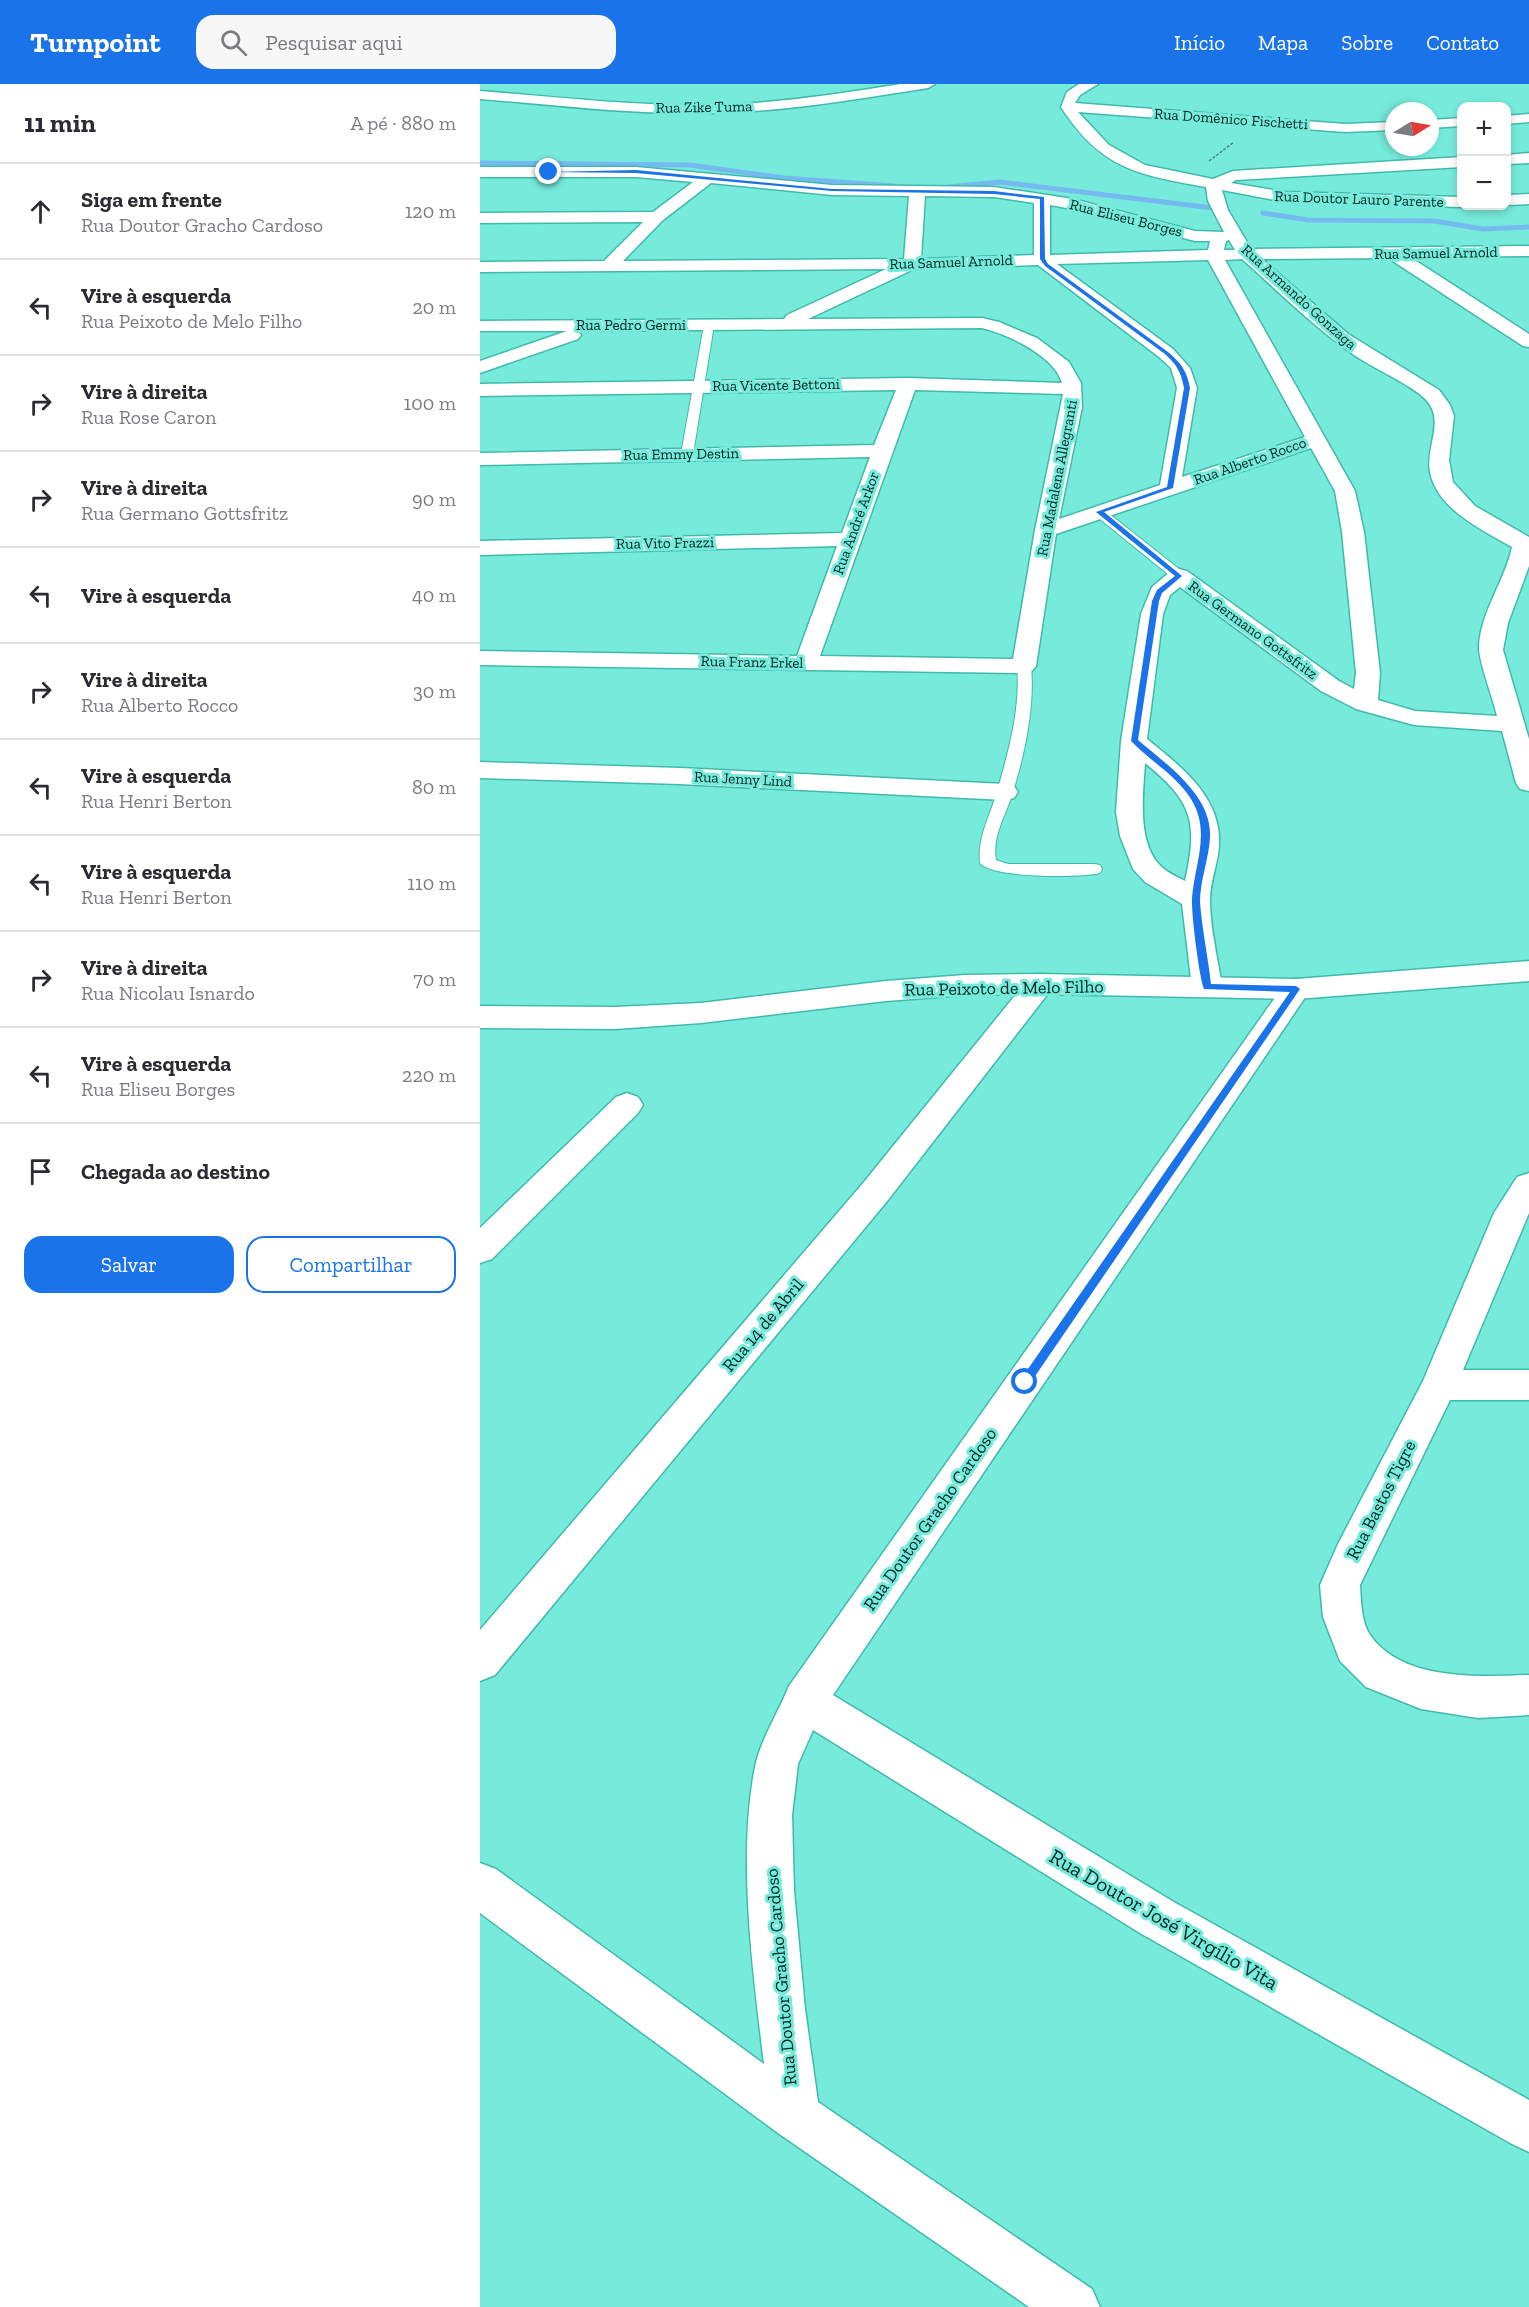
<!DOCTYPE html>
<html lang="pt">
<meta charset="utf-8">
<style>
body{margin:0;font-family:"Zilla Slab",serif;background:#f7f7f7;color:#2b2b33}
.controls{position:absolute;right:18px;top:18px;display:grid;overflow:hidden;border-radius:12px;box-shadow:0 3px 9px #0003}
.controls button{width:54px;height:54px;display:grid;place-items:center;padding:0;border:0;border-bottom:2px solid #e1e1e2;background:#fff;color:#2b2b33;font:30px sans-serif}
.compass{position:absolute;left:905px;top:18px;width:54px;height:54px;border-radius:50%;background:#fff;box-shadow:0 3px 9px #0003;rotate:79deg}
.stop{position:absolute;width:18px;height:18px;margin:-14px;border:4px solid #1a73e8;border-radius:50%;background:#fff}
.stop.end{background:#1a73e8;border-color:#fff;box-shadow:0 2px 6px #0008}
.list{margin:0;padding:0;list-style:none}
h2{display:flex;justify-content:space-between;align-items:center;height:78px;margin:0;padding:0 24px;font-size:26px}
h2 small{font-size:20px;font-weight:400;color:#7c7c81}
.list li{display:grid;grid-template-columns:39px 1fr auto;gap:18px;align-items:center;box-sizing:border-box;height:96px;padding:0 24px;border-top:2px solid #e1e1e2}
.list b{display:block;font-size:22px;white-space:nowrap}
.list p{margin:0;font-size:20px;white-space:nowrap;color:#7c7c81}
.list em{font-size:20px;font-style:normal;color:#7c7c81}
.actions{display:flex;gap:12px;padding:18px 24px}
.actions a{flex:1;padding:14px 0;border:2px solid #1a73e8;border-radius:18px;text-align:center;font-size:21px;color:#1a73e8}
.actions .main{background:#1a73e8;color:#fff}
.icon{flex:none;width:33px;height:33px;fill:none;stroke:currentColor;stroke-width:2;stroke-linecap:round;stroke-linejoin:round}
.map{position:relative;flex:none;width:1049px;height:2223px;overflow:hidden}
header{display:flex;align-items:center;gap:36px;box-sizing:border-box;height:84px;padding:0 30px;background:#1a73e8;color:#fff}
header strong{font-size:28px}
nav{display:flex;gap:33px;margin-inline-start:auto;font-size:21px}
.search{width:420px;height:54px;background:#f7f7f7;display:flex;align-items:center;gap:15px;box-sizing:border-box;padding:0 21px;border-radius:18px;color:#7c7c81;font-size:22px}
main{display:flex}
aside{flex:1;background:#fff}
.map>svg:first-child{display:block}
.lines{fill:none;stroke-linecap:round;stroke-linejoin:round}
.stream{stroke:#75b9f1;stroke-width:5}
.lane-casing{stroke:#3fbaac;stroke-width:2}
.street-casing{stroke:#3fbaac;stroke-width:3}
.secondary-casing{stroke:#3fbaac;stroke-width:3}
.path{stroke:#3f8f85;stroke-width:1.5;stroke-dasharray:3 1.5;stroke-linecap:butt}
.lane{fill:#fff;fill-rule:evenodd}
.street{fill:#fff;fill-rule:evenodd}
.secondary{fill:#fff;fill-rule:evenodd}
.route{fill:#1a73e8}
.labels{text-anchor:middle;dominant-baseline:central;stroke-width:6;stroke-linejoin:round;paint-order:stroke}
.far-street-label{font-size:15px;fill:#002622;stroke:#76ebdc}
.street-label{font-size:18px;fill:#002622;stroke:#76ebdc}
.near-street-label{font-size:21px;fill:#002622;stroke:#76ebdc}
</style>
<header>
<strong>Turnpoint</strong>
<div class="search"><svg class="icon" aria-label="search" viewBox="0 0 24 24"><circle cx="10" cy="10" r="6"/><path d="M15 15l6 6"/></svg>Pesquisar aqui</div>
<nav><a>Início</a><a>Mapa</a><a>Sobre</a><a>Contato</a></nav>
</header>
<main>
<aside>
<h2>11 min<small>A pé · 880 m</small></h2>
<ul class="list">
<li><svg class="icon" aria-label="ahead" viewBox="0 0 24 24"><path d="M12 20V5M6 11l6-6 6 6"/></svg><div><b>Siga em frente</b><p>Rua Doutor Gracho Cardoso</p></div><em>120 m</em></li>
<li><svg class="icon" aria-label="left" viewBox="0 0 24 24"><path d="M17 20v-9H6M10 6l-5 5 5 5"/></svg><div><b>Vire à esquerda</b><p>Rua Peixoto de Melo Filho</p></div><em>20 m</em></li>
<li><svg class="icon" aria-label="right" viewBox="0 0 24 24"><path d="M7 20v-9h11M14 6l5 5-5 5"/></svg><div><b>Vire à direita</b><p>Rua Rose Caron</p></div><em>100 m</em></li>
<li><svg class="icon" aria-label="right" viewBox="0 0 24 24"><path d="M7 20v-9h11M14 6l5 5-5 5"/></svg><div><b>Vire à direita</b><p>Rua Germano Gottsfritz</p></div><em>90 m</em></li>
<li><svg class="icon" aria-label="left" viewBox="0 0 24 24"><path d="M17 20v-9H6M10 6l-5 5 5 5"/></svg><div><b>Vire à esquerda</b></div><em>40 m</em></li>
<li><svg class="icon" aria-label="right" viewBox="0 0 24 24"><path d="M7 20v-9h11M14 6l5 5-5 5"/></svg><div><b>Vire à direita</b><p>Rua Alberto Rocco</p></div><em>30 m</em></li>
<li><svg class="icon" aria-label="left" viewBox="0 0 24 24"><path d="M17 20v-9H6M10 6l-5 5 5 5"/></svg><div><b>Vire à esquerda</b><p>Rua Henri Berton</p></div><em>80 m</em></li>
<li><svg class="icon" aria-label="left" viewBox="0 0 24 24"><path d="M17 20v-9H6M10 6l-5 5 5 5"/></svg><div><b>Vire à esquerda</b><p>Rua Henri Berton</p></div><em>110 m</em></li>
<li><svg class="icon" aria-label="right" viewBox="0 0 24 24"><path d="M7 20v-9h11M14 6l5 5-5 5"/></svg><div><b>Vire à direita</b><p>Rua Nicolau Isnardo</p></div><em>70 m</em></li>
<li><svg class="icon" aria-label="left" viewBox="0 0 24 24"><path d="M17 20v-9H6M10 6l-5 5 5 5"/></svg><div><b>Vire à esquerda</b><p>Rua Eliseu Borges</p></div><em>220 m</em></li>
<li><svg class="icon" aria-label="arrive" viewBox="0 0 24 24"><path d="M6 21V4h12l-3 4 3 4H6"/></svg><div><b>Chegada ao destino</b></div></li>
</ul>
<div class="actions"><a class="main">Salvar</a><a>Compartilhar</a></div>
</aside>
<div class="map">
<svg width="1049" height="2223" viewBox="0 0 1049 2223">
<rect width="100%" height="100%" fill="#76ebdc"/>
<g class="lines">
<!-- stream -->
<g class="stream">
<path d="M0 79 210 81 304 94 414 102"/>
<path d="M468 103 520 98 733 124"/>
<path d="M783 129 828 136 954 137 1003 145 1049 143"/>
</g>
<defs>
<g id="lane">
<path d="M229 238 234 241 213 370 207 374 201 370 224 241Z"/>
<path d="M619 424 623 425 704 489 706 492 704 495H694L615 431 613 428Z"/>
<path d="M544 578 551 582C555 625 544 673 531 714 524 734 512 754 516 776L528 780H614L620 781 622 785 620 789C601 794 510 794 500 779 497 755 509 734 516 711 528 670 541 625 537 582Z"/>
</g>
<g id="street">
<path d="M599 0H618L600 11 595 19 865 40 914 38V46L865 48 598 28 629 61 665 81 733 95 753 87 982 73V83L756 96 751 99 805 108 982 113V122H987L982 123 805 118 742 106 748 126 771 165 1049 162V172L930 173 1049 250V263L1043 262 908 174 782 175 868 250 959 306 970 321 974 332 969 376 973 398 995 422 1049 453V482L1028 539 1023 566 1049 655V707L1040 705 1036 699 1022 647 934 641 876 625 841 607 700 503 690 511 683 530 667 655C700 682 742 713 739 761 738 780 730 797 730 816 730 845 738 874 742 903L737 910 727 913 717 910 712 903 702 820 665 798 653 785 640 752 636 728 641 657 661 530 672 503 691 487 699 485 707 487 859 597 874 605 876 589 862 448 855 407 831 364 576 450 556 582 552 587 544 589 0 581V567L317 572 357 462 0 471V457L362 449 390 373 0 381V369L394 361 416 306 0 312V300L428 294 582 299C575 272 527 250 502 244L97 247 101 251 98 255 0 289V277L87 247H0V237L304 235 307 231 406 185 0 188V178L124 177 163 138 0 139V129L173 128 213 98 156 93H0V83H156L352 101 514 103 593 115 715 147 744 148 728 117 726 103C658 91 621 85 581 23L587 8ZM231 99 352 111 429 112 424 175 143 177 183 136ZM445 112 514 113 554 119V171L441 175ZM570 121 592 125 715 157H730L728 166 570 171ZM749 156 755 166H744L746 157ZM762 175C799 208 834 243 874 271 891 283 936 303 947 317 965 338 945 364 950 388 957 425 1002 446 1032 463 1025 497 999 530 999 565 1000 581 1013 614 1017 632L935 627 898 616 900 589 884 448 875 407 745 176ZM728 176 825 353 702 393 717 304 710 284 693 265 577 180ZM558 181 679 273 691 284 697 304 680 401 579 435 602 323 601 299 589 278 557 254 519 238 502 234 328 235 434 185ZM435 306 583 310 555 446 533 575 340 572ZM665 679C713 718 718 738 705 797 698 793 690 790 684 785 656 763 663 711 665 679Z"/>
<path d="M1049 30V38L1026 40V32Z"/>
<path d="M982 34V42L950 44V36Z"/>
<path d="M1049 69V79L1026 80V71Z"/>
<path d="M1049 110V120L1026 121V111Z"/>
<path d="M0 678 200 684 525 700 534 702 538 708 534 714 525 716 200 700 0 694Z"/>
<path d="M560 890 570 893 575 900 570 907 408 1116 15 1591 0 1597V1546L384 1098 550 893Z"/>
<path d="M816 895 826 898 831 905 826 912 353 1611 692 1817 1049 2016V2068L1032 2060 660 1849 333 1646 318 1680 312 1731 314 1807 325 1925 338 2018 612 2205 620 2223H549L298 2049 0 1829V1779L16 1785 284 1980C273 1889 257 1773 275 1683 280 1657 299 1627 309 1602L806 898Z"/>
<path d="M147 1009 158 1013 163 1021 158 1029 12 1175 0 1179V1144L136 1013Z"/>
<path d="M1049 1089V1129L983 1286H1049V1316H970L880 1501C881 1517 881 1537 890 1551 922 1597 999 1593 1049 1591V1631L998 1634 941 1625 886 1603 860 1577 843 1533 840 1501 858 1460 943 1297 1014 1129 1037 1093Z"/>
</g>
<g id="secondary">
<path d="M421 0H455L448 4C376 15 304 28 231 29 154 31 77 21 0 15V7C76 13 153 22 229 21 294 20 357 10 421 0Z"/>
<path d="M1049 877V897L816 915 560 910 485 911 406 917 221 939 135 945 0 944V922L135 923 221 919 406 897 485 891 560 890 816 895Z"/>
</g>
</defs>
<!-- lane casing -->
<use href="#lane" class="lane-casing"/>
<!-- street casing -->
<use href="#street" class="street-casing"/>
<!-- secondary casing -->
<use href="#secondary" class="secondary-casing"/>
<!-- path -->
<path class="path" d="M729 77 754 58"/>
<!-- lane -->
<use href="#lane" class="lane"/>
<!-- street -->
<use href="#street" class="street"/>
<!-- secondary -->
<use href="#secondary" class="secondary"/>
</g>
<!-- route -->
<path class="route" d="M156 86 352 105 514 107 564 113 565 175 568 180 688 268C701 279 707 287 710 304L693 404 624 428 702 492 682 509 679 517 658 656C687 681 732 711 730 753 729 775 720 796 720 818 722 845 728 873 731 900L816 902 820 905 549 1301 545 1302 540 1298 541 1295 810 908 724 905C719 892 711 828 712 814 715 779 731 747 711 715 696 691 670 677 651 657L672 517 677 506 695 492 616 428 687 403 704 304C701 288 697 281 685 270L565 182 560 175V115L514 110 352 107 156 89 67 88Z"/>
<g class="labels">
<!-- far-street labels -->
<g class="far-street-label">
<text transform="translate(224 23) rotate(-1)">Rua Zike Tuma</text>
<text transform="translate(751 35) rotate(4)">Rua Domênico Fischetti</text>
<text transform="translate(879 115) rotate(2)">Rua Doutor Lauro Parente</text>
<text transform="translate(646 134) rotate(14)">Rua Eliseu Borges</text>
<text transform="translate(956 169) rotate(-1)">Rua Samuel Arnold</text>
<text transform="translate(471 178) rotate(-2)">Rua Samuel Arnold</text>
<text transform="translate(819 213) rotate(42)">Rua Armando Gonzaga</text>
<text x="151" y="241">Rua Pedro Germi</text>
<text transform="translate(296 301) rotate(-1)">Rua Vicente Bettoni</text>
<text transform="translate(201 370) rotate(-1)">Rua Emmy Destin</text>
<text transform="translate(770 377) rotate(-19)">Rua Alberto Rocco</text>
<text transform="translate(577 394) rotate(-79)">Rua Madalena Allegranti</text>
<text transform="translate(376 439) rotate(-70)">Rua André Arkor</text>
<text transform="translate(185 459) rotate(-1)">Rua Vito Frazzi</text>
<text transform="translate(773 546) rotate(36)">Rua Germano Gottsfritz</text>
<text transform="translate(272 578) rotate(1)">Rua Franz Erkel</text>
<text transform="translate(263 695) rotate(3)">Rua Jenny Lind</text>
</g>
<!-- street labels -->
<g class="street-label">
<text transform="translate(524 904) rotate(-1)">Rua Peixoto de Melo Filho</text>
<text transform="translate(283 1241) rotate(-50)">Rua 14 de Abril</text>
<text transform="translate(901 1416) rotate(-63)">Rua Bastos Tigre</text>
<text transform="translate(450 1435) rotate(-55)">Rua Doutor Gracho Cardoso</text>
<text transform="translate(301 1893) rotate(-95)">Rua Doutor Gracho Cardoso</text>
</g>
<!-- near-street labels -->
<g class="near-street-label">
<text transform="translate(684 1835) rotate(30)">Rua Doutor José Virgílio Vita</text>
</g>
</g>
</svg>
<div class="controls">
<button>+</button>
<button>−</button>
</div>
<svg class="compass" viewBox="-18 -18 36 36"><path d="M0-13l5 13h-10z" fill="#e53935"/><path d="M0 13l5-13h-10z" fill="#7c7c81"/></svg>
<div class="stop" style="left:545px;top:1298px"></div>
<div class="stop end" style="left:69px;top:88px"></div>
</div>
</main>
